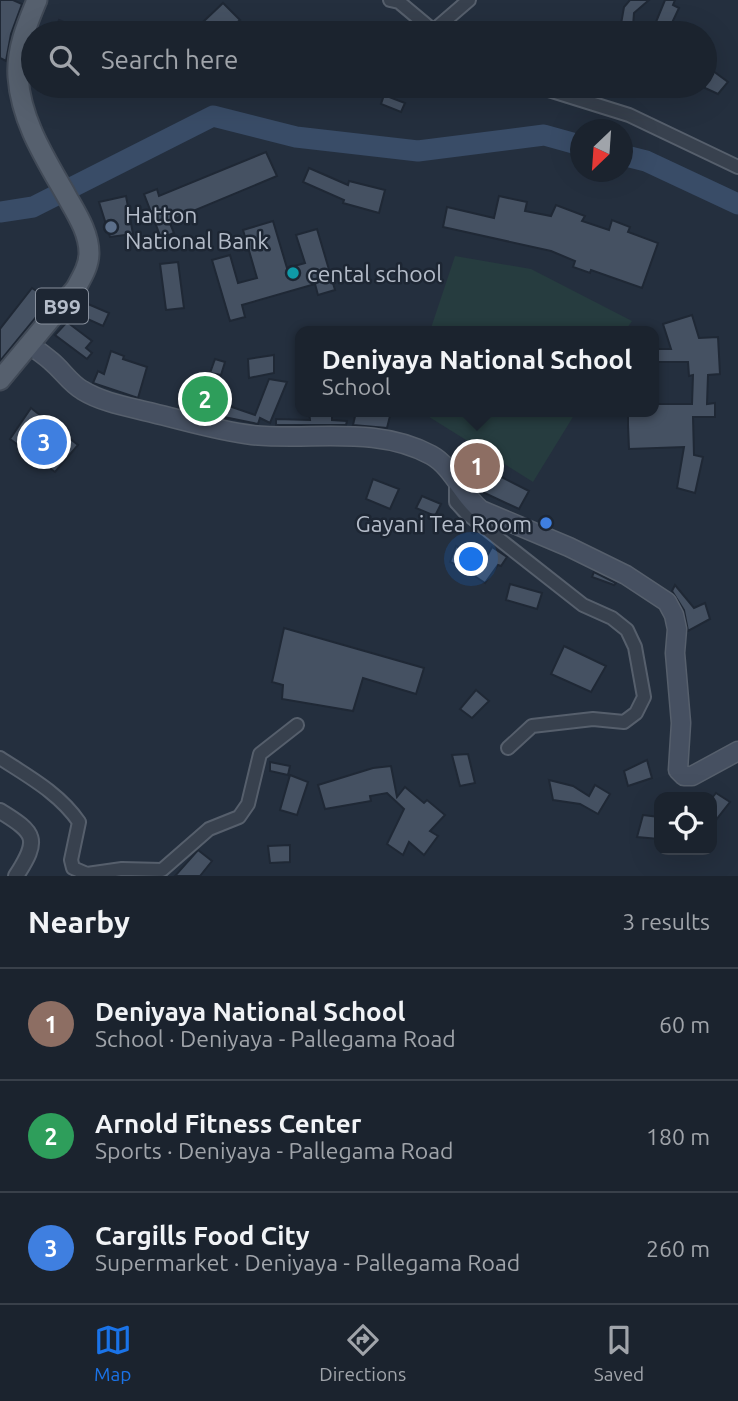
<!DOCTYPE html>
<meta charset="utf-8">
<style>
body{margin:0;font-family:Ubuntu,sans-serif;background:#242b36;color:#f1f3f6}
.controls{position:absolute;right:21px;bottom:21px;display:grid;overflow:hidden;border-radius:14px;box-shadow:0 7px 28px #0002}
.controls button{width:63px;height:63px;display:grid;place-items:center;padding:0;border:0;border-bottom:2px solid #39404a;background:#1b232e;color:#f1f3f6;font:35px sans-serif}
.compass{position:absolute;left:570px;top:119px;width:63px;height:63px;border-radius:50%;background:#1b232e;box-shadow:0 7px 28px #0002;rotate:205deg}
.you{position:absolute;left:472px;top:560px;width:24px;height:24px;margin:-18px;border:5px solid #fff;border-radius:50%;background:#1a73e8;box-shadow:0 0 0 10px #1a73e833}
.badge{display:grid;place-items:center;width:46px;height:46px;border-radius:50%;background:#1a73e8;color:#fff;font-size:23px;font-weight:700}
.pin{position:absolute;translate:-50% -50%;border:4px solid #fff;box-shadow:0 2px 7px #0006}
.popup{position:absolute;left:295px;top:326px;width:364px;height:91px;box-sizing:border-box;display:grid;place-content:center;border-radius:14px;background:#1b232e;filter:drop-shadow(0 2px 5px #0005);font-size:23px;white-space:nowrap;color:#a0a4aa}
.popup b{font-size:26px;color:#f1f3f6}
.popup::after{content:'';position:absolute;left:50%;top:100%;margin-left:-14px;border:14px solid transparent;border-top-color:#1b232e}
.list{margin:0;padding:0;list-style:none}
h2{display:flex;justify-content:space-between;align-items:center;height:91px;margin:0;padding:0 28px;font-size:30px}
h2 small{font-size:23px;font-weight:400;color:#a0a4aa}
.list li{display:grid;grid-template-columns:46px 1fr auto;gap:21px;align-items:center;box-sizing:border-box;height:112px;padding:0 28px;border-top:2px solid #39404a}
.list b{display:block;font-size:26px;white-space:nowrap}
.list p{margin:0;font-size:23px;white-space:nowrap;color:#a0a4aa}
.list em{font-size:23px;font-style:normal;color:#a0a4aa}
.icon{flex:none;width:38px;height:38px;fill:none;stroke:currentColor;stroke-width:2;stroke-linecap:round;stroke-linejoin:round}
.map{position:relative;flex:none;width:738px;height:876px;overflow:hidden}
.search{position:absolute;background:#1b232e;box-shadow:0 7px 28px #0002;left:21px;right:21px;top:21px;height:77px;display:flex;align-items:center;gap:18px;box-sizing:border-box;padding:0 24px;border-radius:38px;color:#a0a4aa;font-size:26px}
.sheet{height:427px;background:#1b232e}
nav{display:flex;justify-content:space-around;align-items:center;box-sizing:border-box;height:98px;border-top:2px solid #39404a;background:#1b232e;font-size:19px;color:#a0a4aa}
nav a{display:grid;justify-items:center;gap:4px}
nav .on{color:#1a73e8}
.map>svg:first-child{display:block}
.green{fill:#263c3f}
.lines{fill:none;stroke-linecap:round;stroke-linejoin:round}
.river{stroke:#394c67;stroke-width:21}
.building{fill:#455162;stroke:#1f2835;stroke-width:2}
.minor-casing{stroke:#565f6c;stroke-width:16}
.tertiary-casing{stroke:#565f6c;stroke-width:18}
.secondary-casing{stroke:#565f6c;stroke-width:21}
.primary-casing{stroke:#414a57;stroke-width:23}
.minor{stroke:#38414e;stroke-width:12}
.tertiary{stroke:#38414e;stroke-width:14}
.secondary{stroke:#465061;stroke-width:18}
.primary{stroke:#56606e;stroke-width:19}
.service-dot{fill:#5c6f8a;stroke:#1d2633;stroke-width:2.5}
.culture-dot{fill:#0f9aa8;stroke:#1d2633;stroke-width:2.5}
.shop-dot{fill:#3f7fe0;stroke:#1d2633;stroke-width:2.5}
.labels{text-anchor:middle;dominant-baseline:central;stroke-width:5;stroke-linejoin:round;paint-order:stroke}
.shield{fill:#1d2633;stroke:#878f9c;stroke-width:2}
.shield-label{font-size:21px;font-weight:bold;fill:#b4bcc9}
.poi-label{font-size:23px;fill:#b4bcc9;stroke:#1d2633;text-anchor:start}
</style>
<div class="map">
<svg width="738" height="876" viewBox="0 0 738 876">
<rect width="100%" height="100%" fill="#242f3e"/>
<!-- green -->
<g class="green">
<path d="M455 256 531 269 632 321 625 331H430Z"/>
<path d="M426 412H576L533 482 426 415Z"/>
</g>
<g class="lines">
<!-- river -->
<g class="river">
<path d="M622 155 646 161 738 204"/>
<path d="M0 212 33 207 213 116 296 137 418 151 544 135 580 145"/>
</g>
</g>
<!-- building -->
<g class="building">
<path d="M0 0H13L22 4 11 34 6 61 0 58Z"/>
<path d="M630 0H649L634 13 633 26 621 24 624 7Z"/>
<path d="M665 0H675L673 5 679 8 670 27 656 22Z"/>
<path d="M223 3 240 20 225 33H214L203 22Z"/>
<path d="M59 20 89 33H54Z"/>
<path d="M709 68 728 82 718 94 705 88V75Z"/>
<path d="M384 95 405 103 401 112 381 104Z"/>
<path d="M266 152 277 176 169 221 174 233 161 238 144 194 157 189 159 196Z"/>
<path d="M309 168 348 185 349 181 385 190 379 213 343 203 344 200 303 182Z"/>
<path d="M126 196 133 234 110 237 99 202Z"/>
<path d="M499 196 527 202 525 211 551 216 556 205 585 216 582 221 609 230 612 220 630 227 628 232 658 243 642 288 591 270 590 273 573 267 575 261 551 251 443 227 447 207 494 218Z"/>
<path d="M273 221 287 268 305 263 296 235 317 229 335 290 318 295 315 284 242 305 245 317 230 321 212 260 230 255 238 283 257 278 243 230Z"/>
<path d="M178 262 184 308 166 310 160 264Z"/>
<path d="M32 288 41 294 38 299 46 305 0 361V329Z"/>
<path d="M88 304 109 313 103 326 83 317Z"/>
<path d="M692 315 699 338 718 337 720 374 708 375 707 404 715 403V417H693L694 455 703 457 695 493 677 488 684 447 629 449 628 425V412H654V404H692L693 375 689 376 688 362H654V349H671L663 324Z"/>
<path d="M67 322 92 341 86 348 92 353 87 359 55 335Z"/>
<path d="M111 351 124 356 123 359 147 367 138 398 93 383 98 371 104 374Z"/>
<path d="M274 355V373L249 378 248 359Z"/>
<path d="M215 359 225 362 221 375 210 373Z"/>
<path d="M207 375 216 377 212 395 201 413 179 408 191 385 201 389Z"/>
<path d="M269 379 287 382 270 423 260 418 258 424 224 417 229 406 255 415Z"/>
<path d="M31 408 78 445 55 472 10 439Z"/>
<path d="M309 412H332V420L347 421 346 425H276V419L310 420Z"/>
<path d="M356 412H371L390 416 387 428 353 425Z"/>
<path d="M480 466 529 491 519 509 476 489 472 482Z"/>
<path d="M373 479 399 489 390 509 366 499Z"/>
<path d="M422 496 441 504 435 516 416 508Z"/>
<path d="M456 546 485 560 492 547 507 557 501 566 498 565 485 583 470 573 471 571 450 562Z"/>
<path d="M594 572 616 583 614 585 592 577Z"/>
<path d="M510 584 542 593 537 609 506 600Z"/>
<path d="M675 585 694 608 705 603 710 619 688 631 684 610 672 591Z"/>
<path d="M284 628 424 668 416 694 363 678 353 711 282 699 283 685 272 682Z"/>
<path d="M564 646 606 666 591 692 551 674Z"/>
<path d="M476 690 489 701 472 718 460 709Z"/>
<path d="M468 754 475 783 460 786 452 755Z"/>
<path d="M647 760 652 778 628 786 624 771Z"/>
<path d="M270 762 290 766 288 775 270 771Z"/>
<path d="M391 766 397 797 405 787 424 803 427 800 445 815 430 831 438 836 424 855 409 842 403 855 387 844 404 809 387 793 370 796 371 801 325 809 318 785 373 768Z"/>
<path d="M290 775 308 782 297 815 280 810Z"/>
<path d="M549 780 573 786 589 796 595 785 610 794 598 814 580 804 553 800Z"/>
<path d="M716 793 730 802 712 825V798Z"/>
<path d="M643 815 659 817V839L637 837Z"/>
<path d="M290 845V862L270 863 268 846Z"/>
<path d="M198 850 212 861 200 876H175Z"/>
</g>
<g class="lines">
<defs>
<g id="minor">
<path d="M390 0 399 2 436 33"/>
<path d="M433 31 469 0"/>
<path d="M536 86 629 115 738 167"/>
<path d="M456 482V502L466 513 583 605 612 618 627 630 635 647 644 697 636 713 624 722 593 719 532 726 508 748"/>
<path d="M0 758C29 777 59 793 79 822L71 860 73 868 87 874 122 869 162 870 209 829 239 817 248 804 260 754 297 725"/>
</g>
<path id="tertiary" d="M0 811C36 833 40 839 16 876"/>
<path id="secondary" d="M30 345C37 350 44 355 51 361 62 370 70 383 82 390 103 403 130 407 153 413 186 421 219 431 252 435 312 441 376 425 431 455 453 467 462 495 481 510L569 547 626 575 667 602 674 615 677 629 675 653 681 723 678 770 684 776H692L738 751"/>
<path id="primary" d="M0 380 76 288C82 277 89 266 89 253 89 232 76 213 66 195 45 158 21 121 18 77 16 50 27 24 37 0"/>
</defs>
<!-- minor casing -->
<use href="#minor" class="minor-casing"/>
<!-- tertiary casing -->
<use href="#tertiary" class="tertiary-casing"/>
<!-- secondary casing -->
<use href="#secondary" class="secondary-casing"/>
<!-- primary casing -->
<use href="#primary" class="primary-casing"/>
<!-- minor -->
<use href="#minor" class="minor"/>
<!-- tertiary -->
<use href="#tertiary" class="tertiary"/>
<!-- secondary -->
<use href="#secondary" class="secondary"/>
<!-- primary -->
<use href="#primary" class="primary"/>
</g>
<!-- markers -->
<circle class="service-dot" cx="111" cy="227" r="7"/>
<circle class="culture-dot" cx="293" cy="273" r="7"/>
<circle class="shop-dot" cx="546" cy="523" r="7"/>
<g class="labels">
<!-- shield labels -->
<rect class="shield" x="36" y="288.5" width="52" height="35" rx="5"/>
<g class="shield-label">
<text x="62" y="306">B99</text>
</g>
<!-- poi labels -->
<g class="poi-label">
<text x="125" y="214">Hatton<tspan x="125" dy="26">National Bank</tspan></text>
<text x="307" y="273">cental school</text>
<text x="532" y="523" text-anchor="end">Gayani Tea Room</text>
</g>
</g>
</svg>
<div class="controls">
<button><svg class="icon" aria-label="locate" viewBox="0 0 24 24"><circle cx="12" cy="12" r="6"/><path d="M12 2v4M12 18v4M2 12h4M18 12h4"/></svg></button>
</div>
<svg class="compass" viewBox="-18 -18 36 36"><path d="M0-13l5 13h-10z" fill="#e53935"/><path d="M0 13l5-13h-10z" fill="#a0a4aa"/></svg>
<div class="you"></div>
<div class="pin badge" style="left:477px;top:466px;background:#8d6e63">1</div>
<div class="popup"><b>Deniyaya National School</b>School</div>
<div class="pin badge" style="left:205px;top:399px;background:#2e9e5b">2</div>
<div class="pin badge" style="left:44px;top:442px;background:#3f7fe0">3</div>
<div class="search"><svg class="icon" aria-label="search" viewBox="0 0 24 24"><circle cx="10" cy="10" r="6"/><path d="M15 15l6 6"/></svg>Search here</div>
</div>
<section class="sheet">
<h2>Nearby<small>3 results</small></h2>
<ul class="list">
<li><span class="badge" style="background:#8d6e63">1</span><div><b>Deniyaya National School</b><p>School · Deniyaya - Pallegama Road</p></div><em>60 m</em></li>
<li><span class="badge" style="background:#2e9e5b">2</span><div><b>Arnold Fitness Center</b><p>Sports · Deniyaya - Pallegama Road</p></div><em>180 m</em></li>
<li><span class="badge" style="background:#3f7fe0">3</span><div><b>Cargills Food City</b><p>Supermarket · Deniyaya - Pallegama Road</p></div><em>260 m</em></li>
</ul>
</section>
<nav>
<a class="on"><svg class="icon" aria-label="map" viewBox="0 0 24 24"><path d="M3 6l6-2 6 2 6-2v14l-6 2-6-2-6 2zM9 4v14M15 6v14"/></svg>Map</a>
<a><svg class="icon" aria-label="directions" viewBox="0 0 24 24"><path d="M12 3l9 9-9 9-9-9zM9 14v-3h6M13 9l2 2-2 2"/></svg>Directions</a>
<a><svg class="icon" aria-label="saved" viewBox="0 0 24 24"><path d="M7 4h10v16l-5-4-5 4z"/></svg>Saved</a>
</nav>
